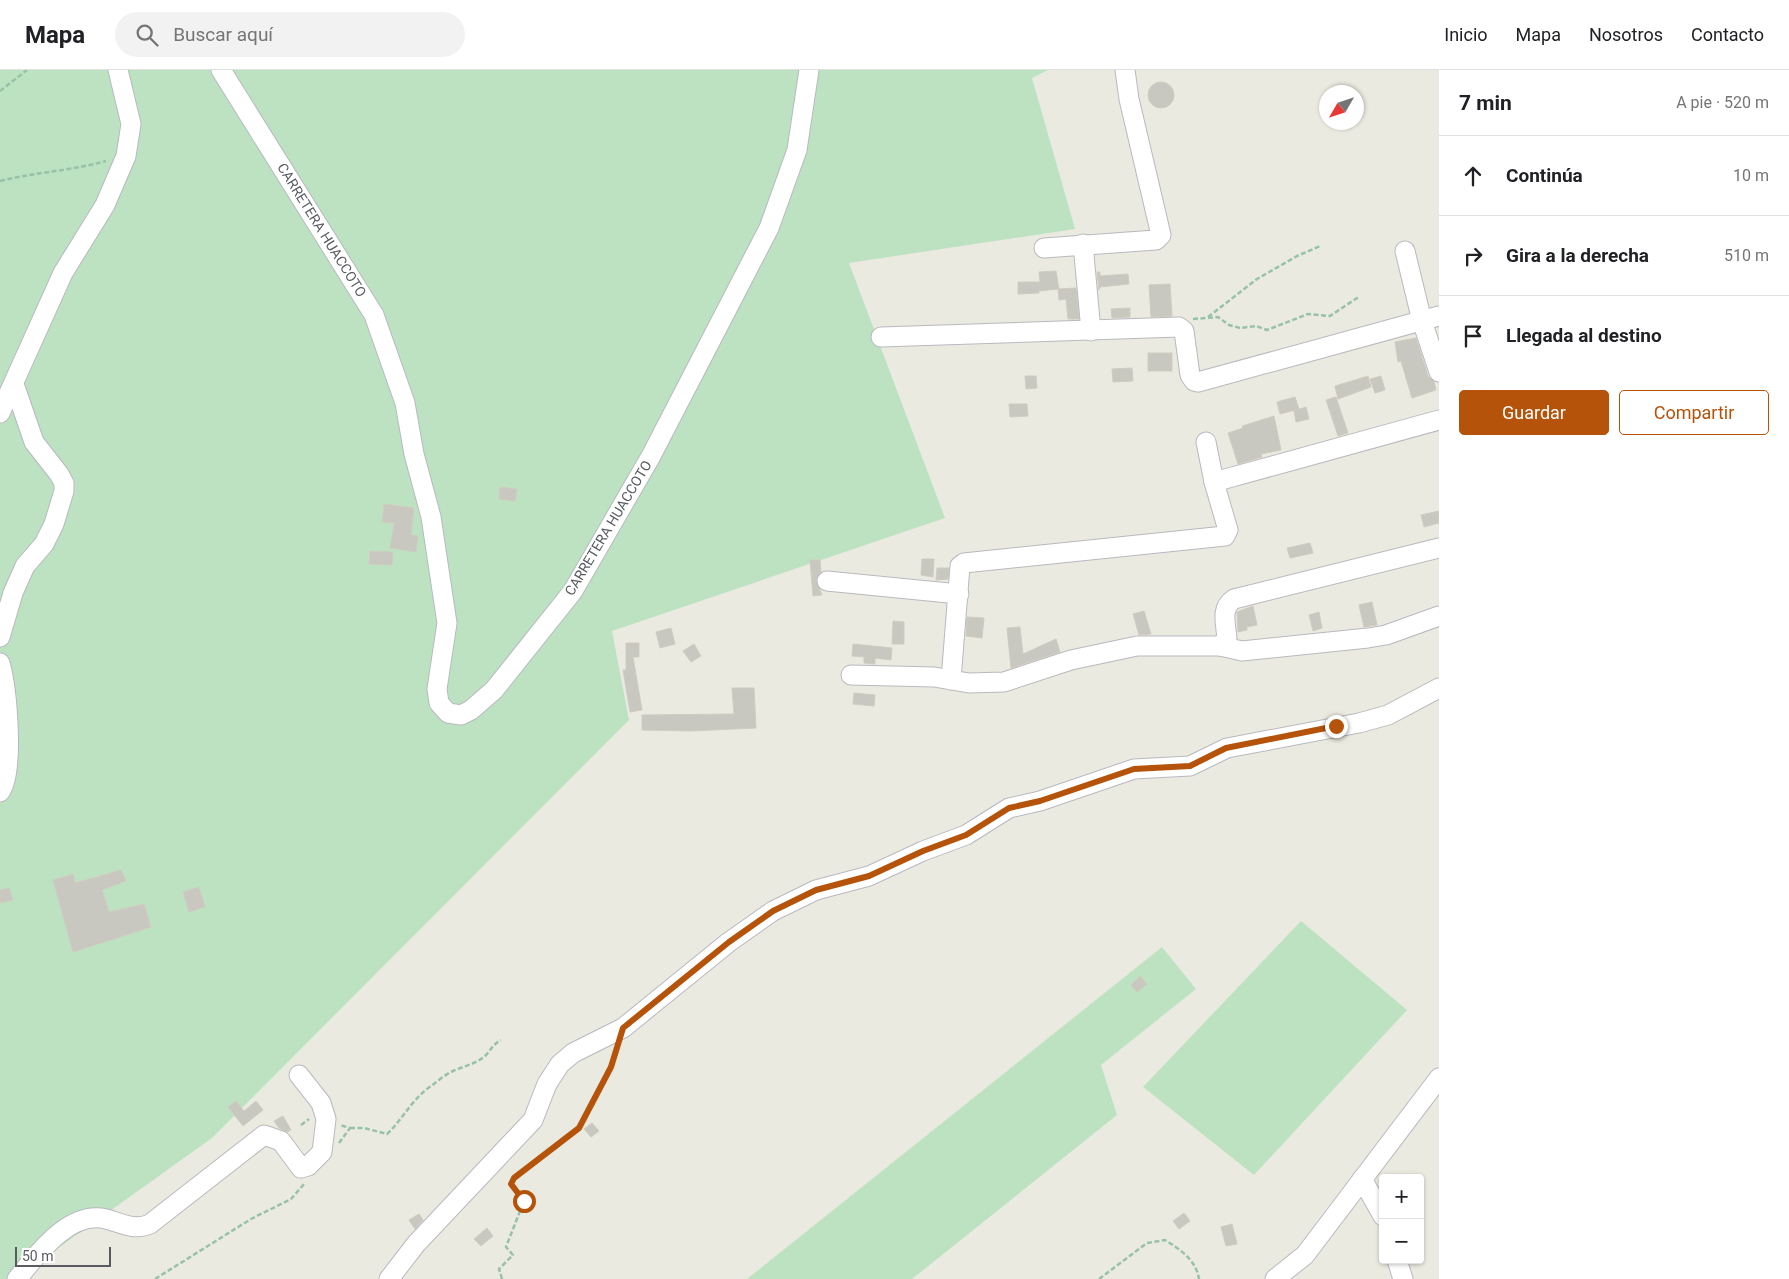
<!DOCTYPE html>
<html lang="es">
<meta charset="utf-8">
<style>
body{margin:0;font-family:Roboto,sans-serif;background:#f2f2f2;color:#202124}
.controls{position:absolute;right:15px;bottom:15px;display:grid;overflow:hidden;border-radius:5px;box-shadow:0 1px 4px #0004}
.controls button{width:45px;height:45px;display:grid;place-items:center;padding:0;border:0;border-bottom:1px solid #e0e0e0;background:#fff;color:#202124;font:25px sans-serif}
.compass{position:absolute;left:1319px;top:15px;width:45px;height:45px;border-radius:50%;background:#fff;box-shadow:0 1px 4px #0004;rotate:231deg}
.scale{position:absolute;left:15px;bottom:12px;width:96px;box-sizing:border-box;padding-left:5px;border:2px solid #595b61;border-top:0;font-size:14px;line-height:18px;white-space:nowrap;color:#595b61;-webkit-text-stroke:4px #fff;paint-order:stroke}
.stop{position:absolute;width:15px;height:15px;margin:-11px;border:4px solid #b45309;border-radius:50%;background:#fff}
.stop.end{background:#b45309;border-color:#fff;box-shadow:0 1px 5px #0008}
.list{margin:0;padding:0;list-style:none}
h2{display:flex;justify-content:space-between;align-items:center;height:65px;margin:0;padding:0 20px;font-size:21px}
h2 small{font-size:16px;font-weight:400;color:#757577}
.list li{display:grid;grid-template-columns:32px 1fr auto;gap:15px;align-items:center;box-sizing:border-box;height:80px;padding:0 20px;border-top:1px solid #e0e0e0}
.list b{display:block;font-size:19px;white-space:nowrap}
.list em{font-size:16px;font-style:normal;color:#757577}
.actions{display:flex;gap:10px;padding:15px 20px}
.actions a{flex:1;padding:11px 0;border:1px solid #b45309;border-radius:5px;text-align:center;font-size:18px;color:#b45309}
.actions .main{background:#b45309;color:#fff}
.icon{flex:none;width:28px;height:28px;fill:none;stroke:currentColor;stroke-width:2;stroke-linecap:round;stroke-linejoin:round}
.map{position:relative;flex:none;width:1439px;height:1209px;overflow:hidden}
header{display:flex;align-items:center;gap:30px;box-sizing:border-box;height:70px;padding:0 25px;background:#fff;border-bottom:1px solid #e0e0e0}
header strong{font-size:24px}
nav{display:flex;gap:28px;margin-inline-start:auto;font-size:18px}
.search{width:350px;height:45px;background:#f2f2f2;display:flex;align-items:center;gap:12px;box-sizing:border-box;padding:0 18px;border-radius:28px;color:#757577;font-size:19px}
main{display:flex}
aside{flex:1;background:#fff}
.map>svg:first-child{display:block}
.green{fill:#bde2c2}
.building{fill:#c8c7c0;stroke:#d0cdbf}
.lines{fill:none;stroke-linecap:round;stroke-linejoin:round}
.minor-casing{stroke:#b8b9bf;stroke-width:21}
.path{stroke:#97c2a9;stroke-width:2.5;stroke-dasharray:5 2.5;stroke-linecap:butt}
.minor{stroke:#fff;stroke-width:19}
.route{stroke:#b45309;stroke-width:6}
.labels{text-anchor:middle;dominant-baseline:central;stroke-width:4.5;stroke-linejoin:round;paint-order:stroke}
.street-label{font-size:14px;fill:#595b61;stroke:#fff}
</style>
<header>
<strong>Mapa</strong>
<div class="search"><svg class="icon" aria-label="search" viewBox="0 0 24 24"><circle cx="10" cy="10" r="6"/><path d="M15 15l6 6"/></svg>Buscar aquí</div>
<nav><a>Inicio</a><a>Mapa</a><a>Nosotros</a><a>Contacto</a></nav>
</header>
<main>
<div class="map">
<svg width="1439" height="1209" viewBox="0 0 1439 1209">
<rect width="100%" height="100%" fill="#ebeae0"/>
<!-- green -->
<g class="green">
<path d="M0 0H1048L1032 8 1075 159 849 193 945 448 612 561 629 650 212 1068 15 1209H0Z"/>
<path d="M1301 851 1407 940 1254 1105 1143 1017Z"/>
<path d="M1162 877 1196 919 1101 995 1117 1045 912 1209H747Z"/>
</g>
<!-- building -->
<g class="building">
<circle cx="1161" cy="25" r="13"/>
<path d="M1056 201 1059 219 1076 218 1079 249H1068L1066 229 1059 230 1058 219 1039 221V223L1018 224V212H1040L1039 202Z"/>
<path d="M1097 202H1100V206L1128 204 1129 214 1100 217 1099 220Z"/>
<path d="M1170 214 1172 246 1151 247 1149 215Z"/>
<path d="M1130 238V247L1112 248 1111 239Z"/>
<path d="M1416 268 1428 306 1434 312 1436 320 1412 328 1401 291 1398 292 1395 272Z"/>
<rect x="1148" y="283" width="24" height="18"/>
<path d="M1132 298 1133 311 1113 312 1112 299Z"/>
<path d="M1025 306H1036L1037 318 1026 319Z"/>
<path d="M1368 306 1371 317 1338 329 1335 316Z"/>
<path d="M1381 306 1385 320 1375 323 1370 309Z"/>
<path d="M1295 327 1299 339 1280 344 1277 332Z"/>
<path d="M1336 327 1348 363 1338 366 1326 330Z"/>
<path d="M1009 334H1027L1028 346 1010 347Z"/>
<path d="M1306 337 1309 349 1296 352 1294 341Z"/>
<path d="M1274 346 1281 380 1261 384 1262 387 1238 394 1228 363 1243 358 1242 356Z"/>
<path d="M500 417 517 419 515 431 499 429Z"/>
<path d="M384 434 414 438 411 465 418 466 416 482 390 478 394 453 382 452Z"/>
<path d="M1439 441V453L1424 457 1421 445Z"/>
<path d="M1310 473 1313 483 1290 488 1287 478Z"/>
<path d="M370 481 393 482 392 495 369 494Z"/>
<path d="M922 489H934L933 507 921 505Z"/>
<path d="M810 490H820L821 502 816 510 822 525 813 526Z"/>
<path d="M937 498H949L948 509 936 510Z"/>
<path d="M1372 532 1377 555 1364 557 1359 535Z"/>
<path d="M1253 536 1257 555 1247 557V560L1238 562 1237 542Z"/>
<path d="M1144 541 1151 564 1139 565 1133 544Z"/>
<path d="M1319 542 1322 558 1313 561 1309 545Z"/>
<path d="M967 547 984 548 982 568 966 566Z"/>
<path d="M893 551 904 552V574H892Z"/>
<path d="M1020 557 1023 584 1056 569 1060 582 1011 598 1007 558Z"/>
<path d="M671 558 675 574 660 578 656 562Z"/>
<path d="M626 573H639V587H633L642 640 630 642 623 600H626Z"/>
<path d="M694 574 701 586 691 592 683 581Z"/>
<path d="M853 574 892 578 891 590 875 588V594L864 593V587L852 586Z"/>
<path d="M732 618H754L756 658 691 661 642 660V645L734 644Z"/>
<path d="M854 623 875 625 874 636 853 634Z"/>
<path d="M121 800 126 811 102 820 109 842 144 834 151 857 73 882 53 810 73 804 75 813Z"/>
<path d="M199 817 205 837 189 842 183 822Z"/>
<path d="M9 818 13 830 0 833V820Z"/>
<path d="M1140 906 1147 914 1137 922 1131 915Z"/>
<path d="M236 1031 244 1041 256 1031 263 1040 243 1056 228 1037Z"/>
<path d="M283 1046 291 1060 287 1062 279 1058 274 1051Z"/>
<path d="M592 1053 599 1061 591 1067 584 1059Z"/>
<path d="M1184 1143 1190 1151 1179 1159 1173 1151Z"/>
<path d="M419 1144 423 1150 415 1159 409 1150Z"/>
<path d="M1232 1154 1237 1174 1226 1176 1221 1157Z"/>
<path d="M487 1158 493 1166 481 1176 474 1169Z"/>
</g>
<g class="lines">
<defs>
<g id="minor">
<path d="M221 0 374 245 405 333 414 384 431 447 447 553 437 619 439 633 448 643 461 645 471 640 494 620 573 521 651 386 769 158 797 80 809 0"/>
<path d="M1083 174 1091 261"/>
<path d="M1044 178 1156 170 1161 165 1129 29 1125 0"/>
<path d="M1405 181 1422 251 1439 302"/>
<path d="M881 267 1179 257 1184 261 1190 305 1194 311 1198 312 1439 246"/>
<path d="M0 343 63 203 105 135 126 86 131 54 118 0"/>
<path d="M1214 412 1439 350"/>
<path d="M827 511 959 524"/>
<path d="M0 567 13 523 25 496 44 474 54 454 64 421V413L59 404 34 372 14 314"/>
<path d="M1220 576 1242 581 1368 568 1386 565 1439 546"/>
<path d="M0 593C7 618 15 701 0 722"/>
<path d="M851 605 934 607 969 613 1004 612 1071 590 1137 576H1220L1227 569C1226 554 1220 538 1234 529L1439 478"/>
<path d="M951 610 960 496 964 493 1225 466 1228 460 1214 412 1206 372"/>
<path d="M1362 1109 1383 1146"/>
<path d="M1397 1190 1403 1209"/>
<path d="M17 1209C37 1185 69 1140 106 1149 121 1153 134 1161 150 1154L264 1065 281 1071 301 1098 308 1096 322 1082 326 1049 321 1033 299 1005"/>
<path d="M389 1209 416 1174 533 1050 547 1014 560 994 573 983 623 958 729 872 773 841 816 820 869 806 923 781 966 765 1009 738 1040 731 1134 699 1190 696 1227 678 1359 653 1388 645 1439 618"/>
<path d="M1275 1209 1305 1185 1439 1008"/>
</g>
</defs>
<!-- minor casing -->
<use href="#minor" class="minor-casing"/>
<!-- path -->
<g class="path">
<path d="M0 21 27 0"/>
<path d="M0 111C36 102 70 101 106 91"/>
<path d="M1208 247 1257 209 1297 186 1320 176"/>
<path d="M1193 249 1218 247 1229 255 1240 258 1256 256 1267 260 1308 244 1330 246 1360 226"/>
<path d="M301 1055 309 1049"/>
<path d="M350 1058H364L387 1064C403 1049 412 1029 431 1016 438 1011 446 1004 453 1001 464 996 476 994 485 986 491 980 493 974 501 970"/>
<path d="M339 1073 350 1058 340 1055"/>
<path d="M155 1209 251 1149 291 1129 305 1113"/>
<path d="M502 1209 499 1199 513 1185 506 1177 524 1131 511 1115 515 1108 579 1058 611 997 617 978"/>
<path d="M1099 1209 1147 1173 1165 1170C1181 1180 1196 1190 1199 1209"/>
</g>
<!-- minor -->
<use href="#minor" class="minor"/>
</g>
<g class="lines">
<!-- route -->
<path class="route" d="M524 1131 511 1114 514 1108 579 1058 611 997 623 958 729 872 773 841 816 820 869 806 923 781 966 765 1009 738 1040 731 1134 699 1190 696 1226 678 1336 656"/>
</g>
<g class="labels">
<!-- street labels -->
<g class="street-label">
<text transform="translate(322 160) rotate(58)">CARRETERA HUACCOTO</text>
<text transform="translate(608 458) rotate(-59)">CARRETERA HUACCOTO</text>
</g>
</g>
</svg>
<div class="controls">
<button>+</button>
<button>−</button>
</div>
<svg class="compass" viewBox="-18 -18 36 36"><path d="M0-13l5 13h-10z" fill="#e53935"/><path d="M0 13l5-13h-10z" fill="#757577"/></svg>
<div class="scale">50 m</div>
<div class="stop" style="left:524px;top:1131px"></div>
<div class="stop end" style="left:1336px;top:656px"></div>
</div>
<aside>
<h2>7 min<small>A pie · 520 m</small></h2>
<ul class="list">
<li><svg class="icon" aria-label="ahead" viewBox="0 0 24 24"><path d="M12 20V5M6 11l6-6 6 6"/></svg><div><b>Continúa</b></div><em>10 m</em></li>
<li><svg class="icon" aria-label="right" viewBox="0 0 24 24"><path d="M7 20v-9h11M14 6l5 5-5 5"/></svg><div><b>Gira a la derecha</b></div><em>510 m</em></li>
<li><svg class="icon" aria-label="arrive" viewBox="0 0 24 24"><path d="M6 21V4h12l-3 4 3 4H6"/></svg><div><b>Llegada al destino</b></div></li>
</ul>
<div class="actions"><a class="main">Guardar</a><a>Compartir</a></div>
</aside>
</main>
